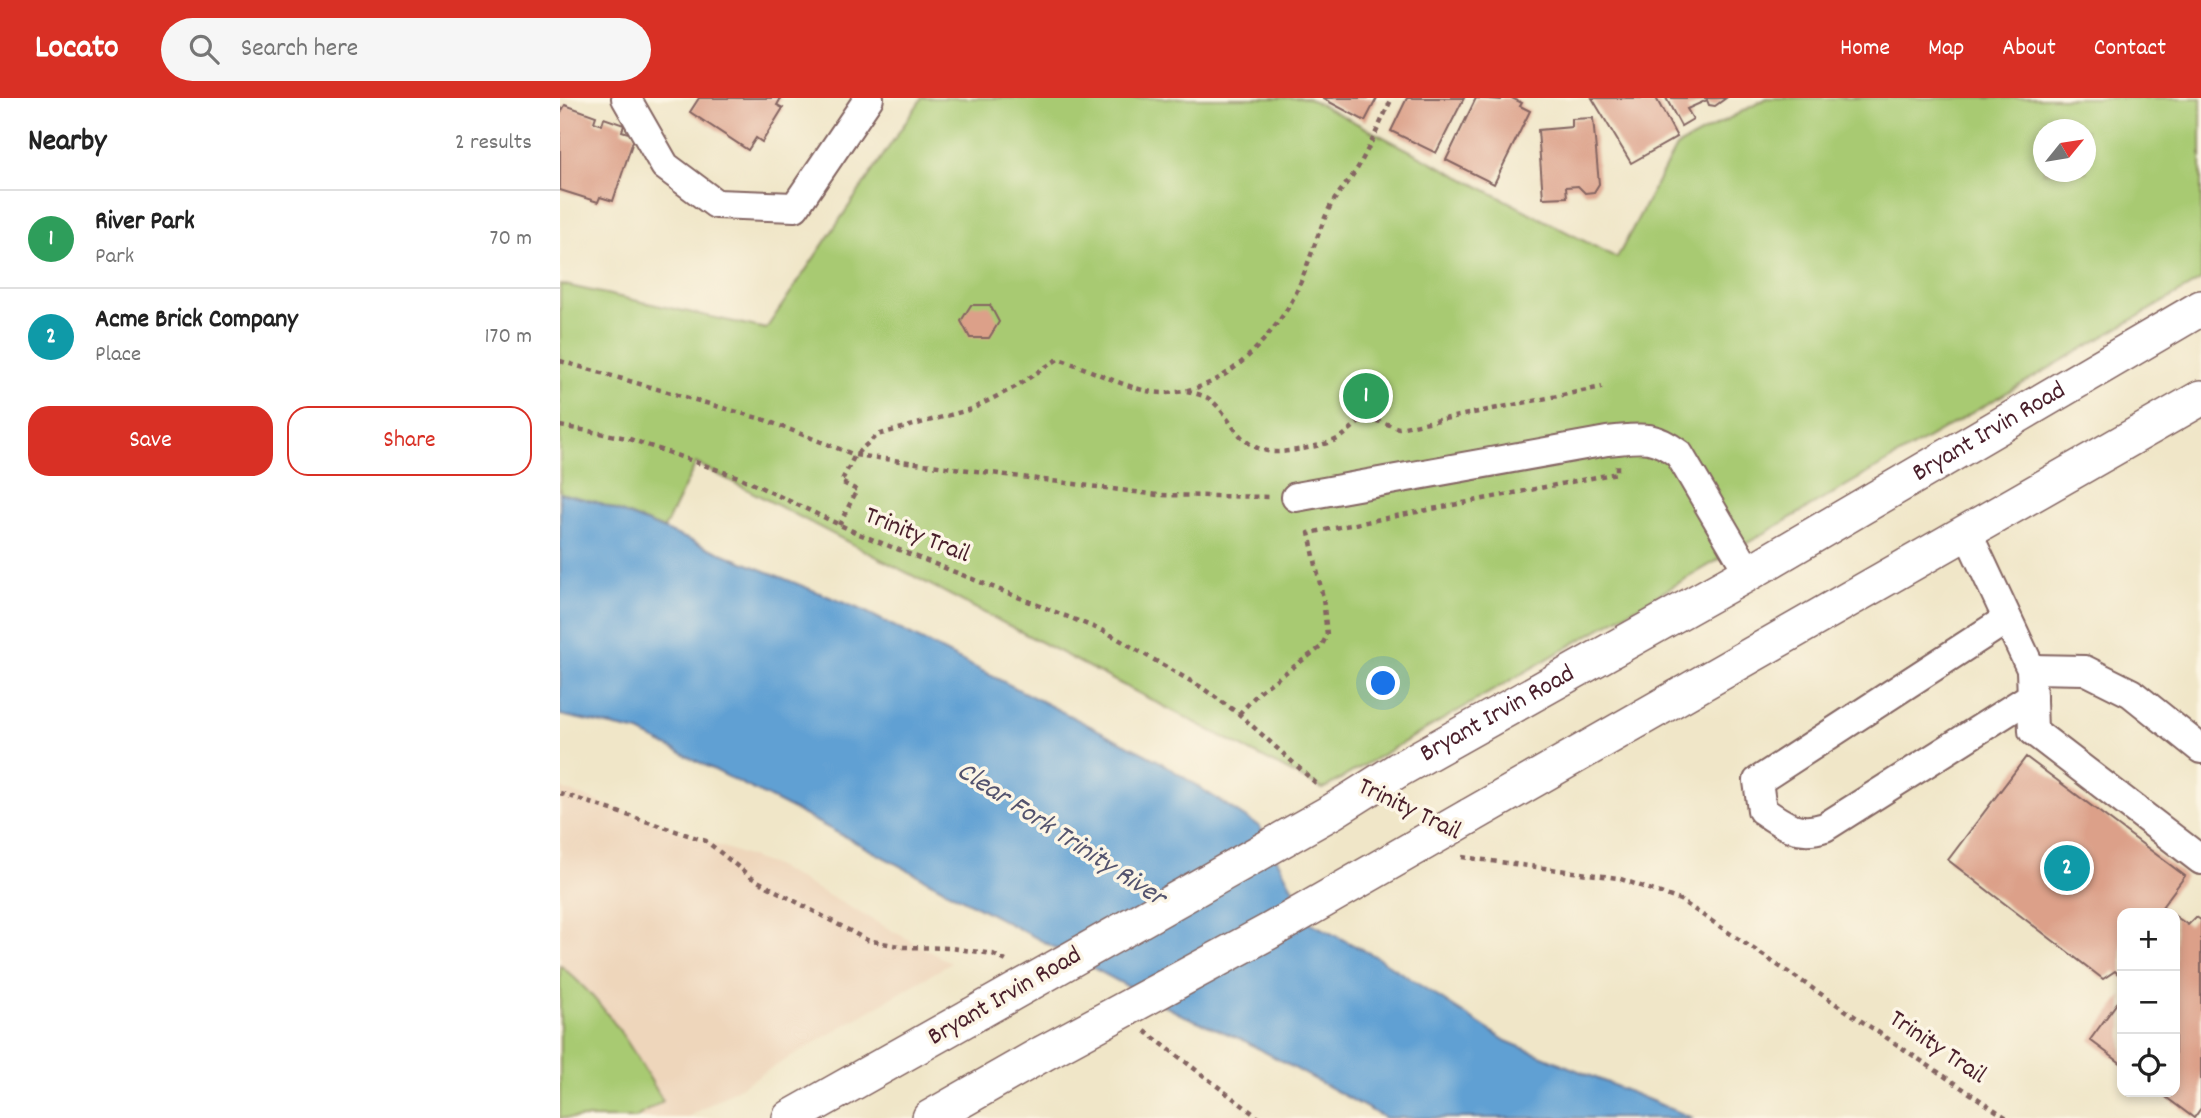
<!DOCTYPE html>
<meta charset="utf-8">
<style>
body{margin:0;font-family:Dekko,sans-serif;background:#f6f6f6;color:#222}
.controls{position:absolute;right:21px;bottom:21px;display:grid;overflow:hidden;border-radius:14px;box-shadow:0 4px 10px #0003}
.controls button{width:63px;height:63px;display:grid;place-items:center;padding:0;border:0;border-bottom:2px solid #e0e0e0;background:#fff;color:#222;font:35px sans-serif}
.compass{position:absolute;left:1473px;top:21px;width:63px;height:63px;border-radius:50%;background:#fff;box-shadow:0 4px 10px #0003;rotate:60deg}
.you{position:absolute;left:824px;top:586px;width:24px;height:24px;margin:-18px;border:5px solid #fff;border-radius:50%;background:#1a73e8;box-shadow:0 0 0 10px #1a73e833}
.badge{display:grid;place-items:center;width:46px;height:46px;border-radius:50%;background:#d93025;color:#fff;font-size:23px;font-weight:700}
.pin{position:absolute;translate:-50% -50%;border:4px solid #fff;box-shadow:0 2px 7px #0006}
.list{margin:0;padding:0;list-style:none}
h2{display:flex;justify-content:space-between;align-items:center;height:91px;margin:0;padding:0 28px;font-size:30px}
h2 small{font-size:23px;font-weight:400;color:#767676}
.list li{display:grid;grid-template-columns:46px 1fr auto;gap:21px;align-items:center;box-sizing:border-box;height:98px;padding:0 28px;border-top:2px solid #e0e0e0}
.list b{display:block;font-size:26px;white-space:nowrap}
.list p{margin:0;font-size:23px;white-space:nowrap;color:#767676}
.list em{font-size:23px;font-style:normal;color:#767676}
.actions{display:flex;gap:14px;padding:21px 28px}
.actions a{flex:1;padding:16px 0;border:2px solid #d93025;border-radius:21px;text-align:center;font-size:24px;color:#d93025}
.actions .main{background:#d93025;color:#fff}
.icon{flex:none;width:38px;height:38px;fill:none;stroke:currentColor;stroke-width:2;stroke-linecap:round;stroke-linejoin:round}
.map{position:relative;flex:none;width:1641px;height:1020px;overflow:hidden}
header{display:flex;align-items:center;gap:42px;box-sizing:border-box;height:98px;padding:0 35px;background:#d93025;color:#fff}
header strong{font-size:33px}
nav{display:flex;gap:38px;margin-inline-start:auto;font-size:24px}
.search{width:490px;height:63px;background:#f6f6f6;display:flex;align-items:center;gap:18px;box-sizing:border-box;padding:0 24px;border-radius:38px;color:#767676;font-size:26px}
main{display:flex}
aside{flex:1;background:#fff}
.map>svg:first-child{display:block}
.built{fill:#eed6bb}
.green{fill:#a8ca72;stroke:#79744e;stroke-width:2;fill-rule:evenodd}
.water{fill:#60a0d3;stroke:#55607f;stroke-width:2}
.building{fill:#dca089}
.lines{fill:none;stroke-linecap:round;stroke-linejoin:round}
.minor-casing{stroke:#846562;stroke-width:32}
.major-casing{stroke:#846562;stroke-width:38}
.path{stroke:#846562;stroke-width:4.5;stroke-dasharray:5 5;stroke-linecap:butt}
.minor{stroke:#fff;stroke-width:28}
.major{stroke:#fff;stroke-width:35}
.major-bridge-casing{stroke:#846562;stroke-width:38;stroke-linecap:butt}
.major-bridge{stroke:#fff;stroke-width:35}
.labels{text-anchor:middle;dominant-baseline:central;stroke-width:7;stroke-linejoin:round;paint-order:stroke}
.street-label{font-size:26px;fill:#4a1f2b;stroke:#fcf5e5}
.water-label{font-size:28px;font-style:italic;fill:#53536e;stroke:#fcf5e5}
</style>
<header>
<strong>Locato</strong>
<div class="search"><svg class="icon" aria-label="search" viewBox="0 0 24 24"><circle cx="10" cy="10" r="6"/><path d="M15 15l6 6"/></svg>Search here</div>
<nav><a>Home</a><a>Map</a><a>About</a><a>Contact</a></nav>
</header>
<main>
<aside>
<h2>Nearby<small>2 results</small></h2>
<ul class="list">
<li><span class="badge" style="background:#2e9e5b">1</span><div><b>River Park</b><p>Park</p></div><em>70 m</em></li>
<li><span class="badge" style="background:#0f9aa8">2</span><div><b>Acme Brick Company</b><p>Place</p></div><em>170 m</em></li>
</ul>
<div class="actions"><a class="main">Save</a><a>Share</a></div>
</aside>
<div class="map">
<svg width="1641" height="1020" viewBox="0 0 1641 1020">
<rect width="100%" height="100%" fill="#fcf5e5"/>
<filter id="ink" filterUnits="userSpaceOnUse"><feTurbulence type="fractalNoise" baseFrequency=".0143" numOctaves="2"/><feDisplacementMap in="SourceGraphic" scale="14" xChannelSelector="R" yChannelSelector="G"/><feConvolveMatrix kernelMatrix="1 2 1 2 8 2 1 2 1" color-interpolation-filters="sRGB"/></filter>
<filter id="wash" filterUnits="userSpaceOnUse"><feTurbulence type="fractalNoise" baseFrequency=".00686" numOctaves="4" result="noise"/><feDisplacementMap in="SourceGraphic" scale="28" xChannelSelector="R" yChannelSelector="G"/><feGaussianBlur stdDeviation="1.57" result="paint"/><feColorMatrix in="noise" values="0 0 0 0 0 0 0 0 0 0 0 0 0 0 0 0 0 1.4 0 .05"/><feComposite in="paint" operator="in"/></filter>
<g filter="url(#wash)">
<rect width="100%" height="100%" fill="#f0e6c8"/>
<!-- built -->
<path class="built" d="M0 690 215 768 391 865 127 1020H0Z"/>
<!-- green -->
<g class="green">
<path d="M362 0H748L1057 160 1116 49 1207 0H1641V182L763 691 136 365 104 431 36 404 0 395V186L206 231ZM1484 32H1526V74H1484Z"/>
<path d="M0 867C48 907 72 950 103 1003L75 1020H0Z"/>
</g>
<!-- water -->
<path class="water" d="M0 395 36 404 304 513 599 663 700 729 751 825 815 858 946 943 1133 1020H825L683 942 620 916 242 716 79 634 0 617Z"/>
<g id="blocks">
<!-- building -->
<g class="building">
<path d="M139 0H221L217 7 223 10 202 44 196 40 188 52 130 14Z"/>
<path d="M762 0H817L805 23Z"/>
<path d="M847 0H904L876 55 831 33Z"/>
<path d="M916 0 941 2 942 0H952L962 5 960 8 970 13 934 86 886 62Z"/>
<path d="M1032 0H1096L1117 39 1071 65Z"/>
<path d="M1106 0H1166L1155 8 1149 7 1147 2 1127 11 1133 21 1121 28Z"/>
<path d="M5 7 36 18 34 24 42 27 44 20 64 27 62 33 75 37 53 103 40 99 38 104 0 92V16Z"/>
<path d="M1033 20 1039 86 1034 94 1025 95 1018 88 1006 89 1007 99 983 100 978 32 1012 29V21Z"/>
<path d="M411 207H430L439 224 429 240H410L401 223Z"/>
<path d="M1466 659 1625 778 1602 809 1611 815H1562V880L1555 873 1543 881 1388 762Z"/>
<path d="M1615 818 1628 827 1636 819 1641 822V1010L1634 1020 1599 994H1615Z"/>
<path d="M1562 898V966L1530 942Z"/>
</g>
</g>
</g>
<g filter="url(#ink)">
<use href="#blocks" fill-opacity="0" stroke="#846562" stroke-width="2"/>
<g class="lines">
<defs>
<g id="minor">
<path d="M66 0 105 68 156 106 235 109 309 0"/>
<path d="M736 399 1047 343C1080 340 1091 335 1119 356L1189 475"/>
<path d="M1407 434 1471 571 1473 633 1641 762"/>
<path d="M1447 521 1198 683 1202 712C1223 727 1238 738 1265 729L1472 598"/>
<path d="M1471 571 1525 572 1571 595 1641 651"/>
</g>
<g id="major">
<path id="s1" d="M838 672 1189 475 1641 210"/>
<path d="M910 718 1641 300"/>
<path d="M230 1020 411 918"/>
<path d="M370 1020 482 956"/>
</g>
</defs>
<!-- minor casing -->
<use href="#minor" class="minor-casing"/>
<!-- major casing -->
<use href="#major" class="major-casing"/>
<!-- path -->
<g class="path">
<path d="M0 263 205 322 295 357 598 397 710 399"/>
<path d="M627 293C634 295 642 297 648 300 672 316 674 349 713 354 726 355 770 347 781 339 788 335 794 326 802 323 813 319 828 327 839 330L1042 289"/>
<path d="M0 328 67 340 181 380 299 436 546 534 641 589 679 616 757 686"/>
<path d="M279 427 297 392 281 384 295 357 317 337 412 311 455 289 498 261C530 270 573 295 604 295 648 294 679 271 707 238 717 226 727 213 734 199 747 172 755 142 767 115 774 99 787 86 797 71 810 49 821 23 832 0"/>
<path d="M679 616 700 593 761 549 767 537 763 500 749 435 1057 375V367"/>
<path d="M0 695 146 743 192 780 307 842 344 849 391 850 433 856 446 863"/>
<path d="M902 759 1058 780 1120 802 1447 1020"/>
<path d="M585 933 699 1020"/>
</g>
<!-- minor -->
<use href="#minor" class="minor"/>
<!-- major -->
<use href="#major" class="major"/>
<defs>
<g id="major-bridge">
<path d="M411 918 773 713 838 672"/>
<path d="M482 956 708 834 910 718"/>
</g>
</defs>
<!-- major-bridge casing -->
<use href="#major-bridge" class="major-bridge-casing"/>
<!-- major-bridge -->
<use href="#major-bridge" class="major-bridge"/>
</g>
</g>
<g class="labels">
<!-- street labels -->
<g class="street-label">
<text stroke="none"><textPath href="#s1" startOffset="681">Bryant Irvin Road</textPath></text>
<text transform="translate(357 438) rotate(22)">Trinity Trail</text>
<text stroke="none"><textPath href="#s1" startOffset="114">Bryant Irvin Road</textPath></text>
<text transform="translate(849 712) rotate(26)">Trinity Trail</text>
<text transform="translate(445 899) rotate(-30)">Bryant Irvin Road</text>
<text transform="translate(1377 950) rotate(34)">Trinity Trail</text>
</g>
<!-- water labels -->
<g class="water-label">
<text transform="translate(500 738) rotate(33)">Clear Fork Trinity River</text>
</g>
</g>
</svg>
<div class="controls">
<button>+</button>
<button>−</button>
<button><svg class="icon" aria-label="locate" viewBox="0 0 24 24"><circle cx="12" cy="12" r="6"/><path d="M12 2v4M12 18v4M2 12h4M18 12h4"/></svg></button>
</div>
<svg class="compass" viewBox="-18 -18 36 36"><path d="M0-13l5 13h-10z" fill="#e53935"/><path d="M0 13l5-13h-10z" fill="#767676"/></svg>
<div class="you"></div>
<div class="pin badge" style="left:806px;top:298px;background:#2e9e5b">1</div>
<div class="pin badge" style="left:1507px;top:770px;background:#0f9aa8">2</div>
</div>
</main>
